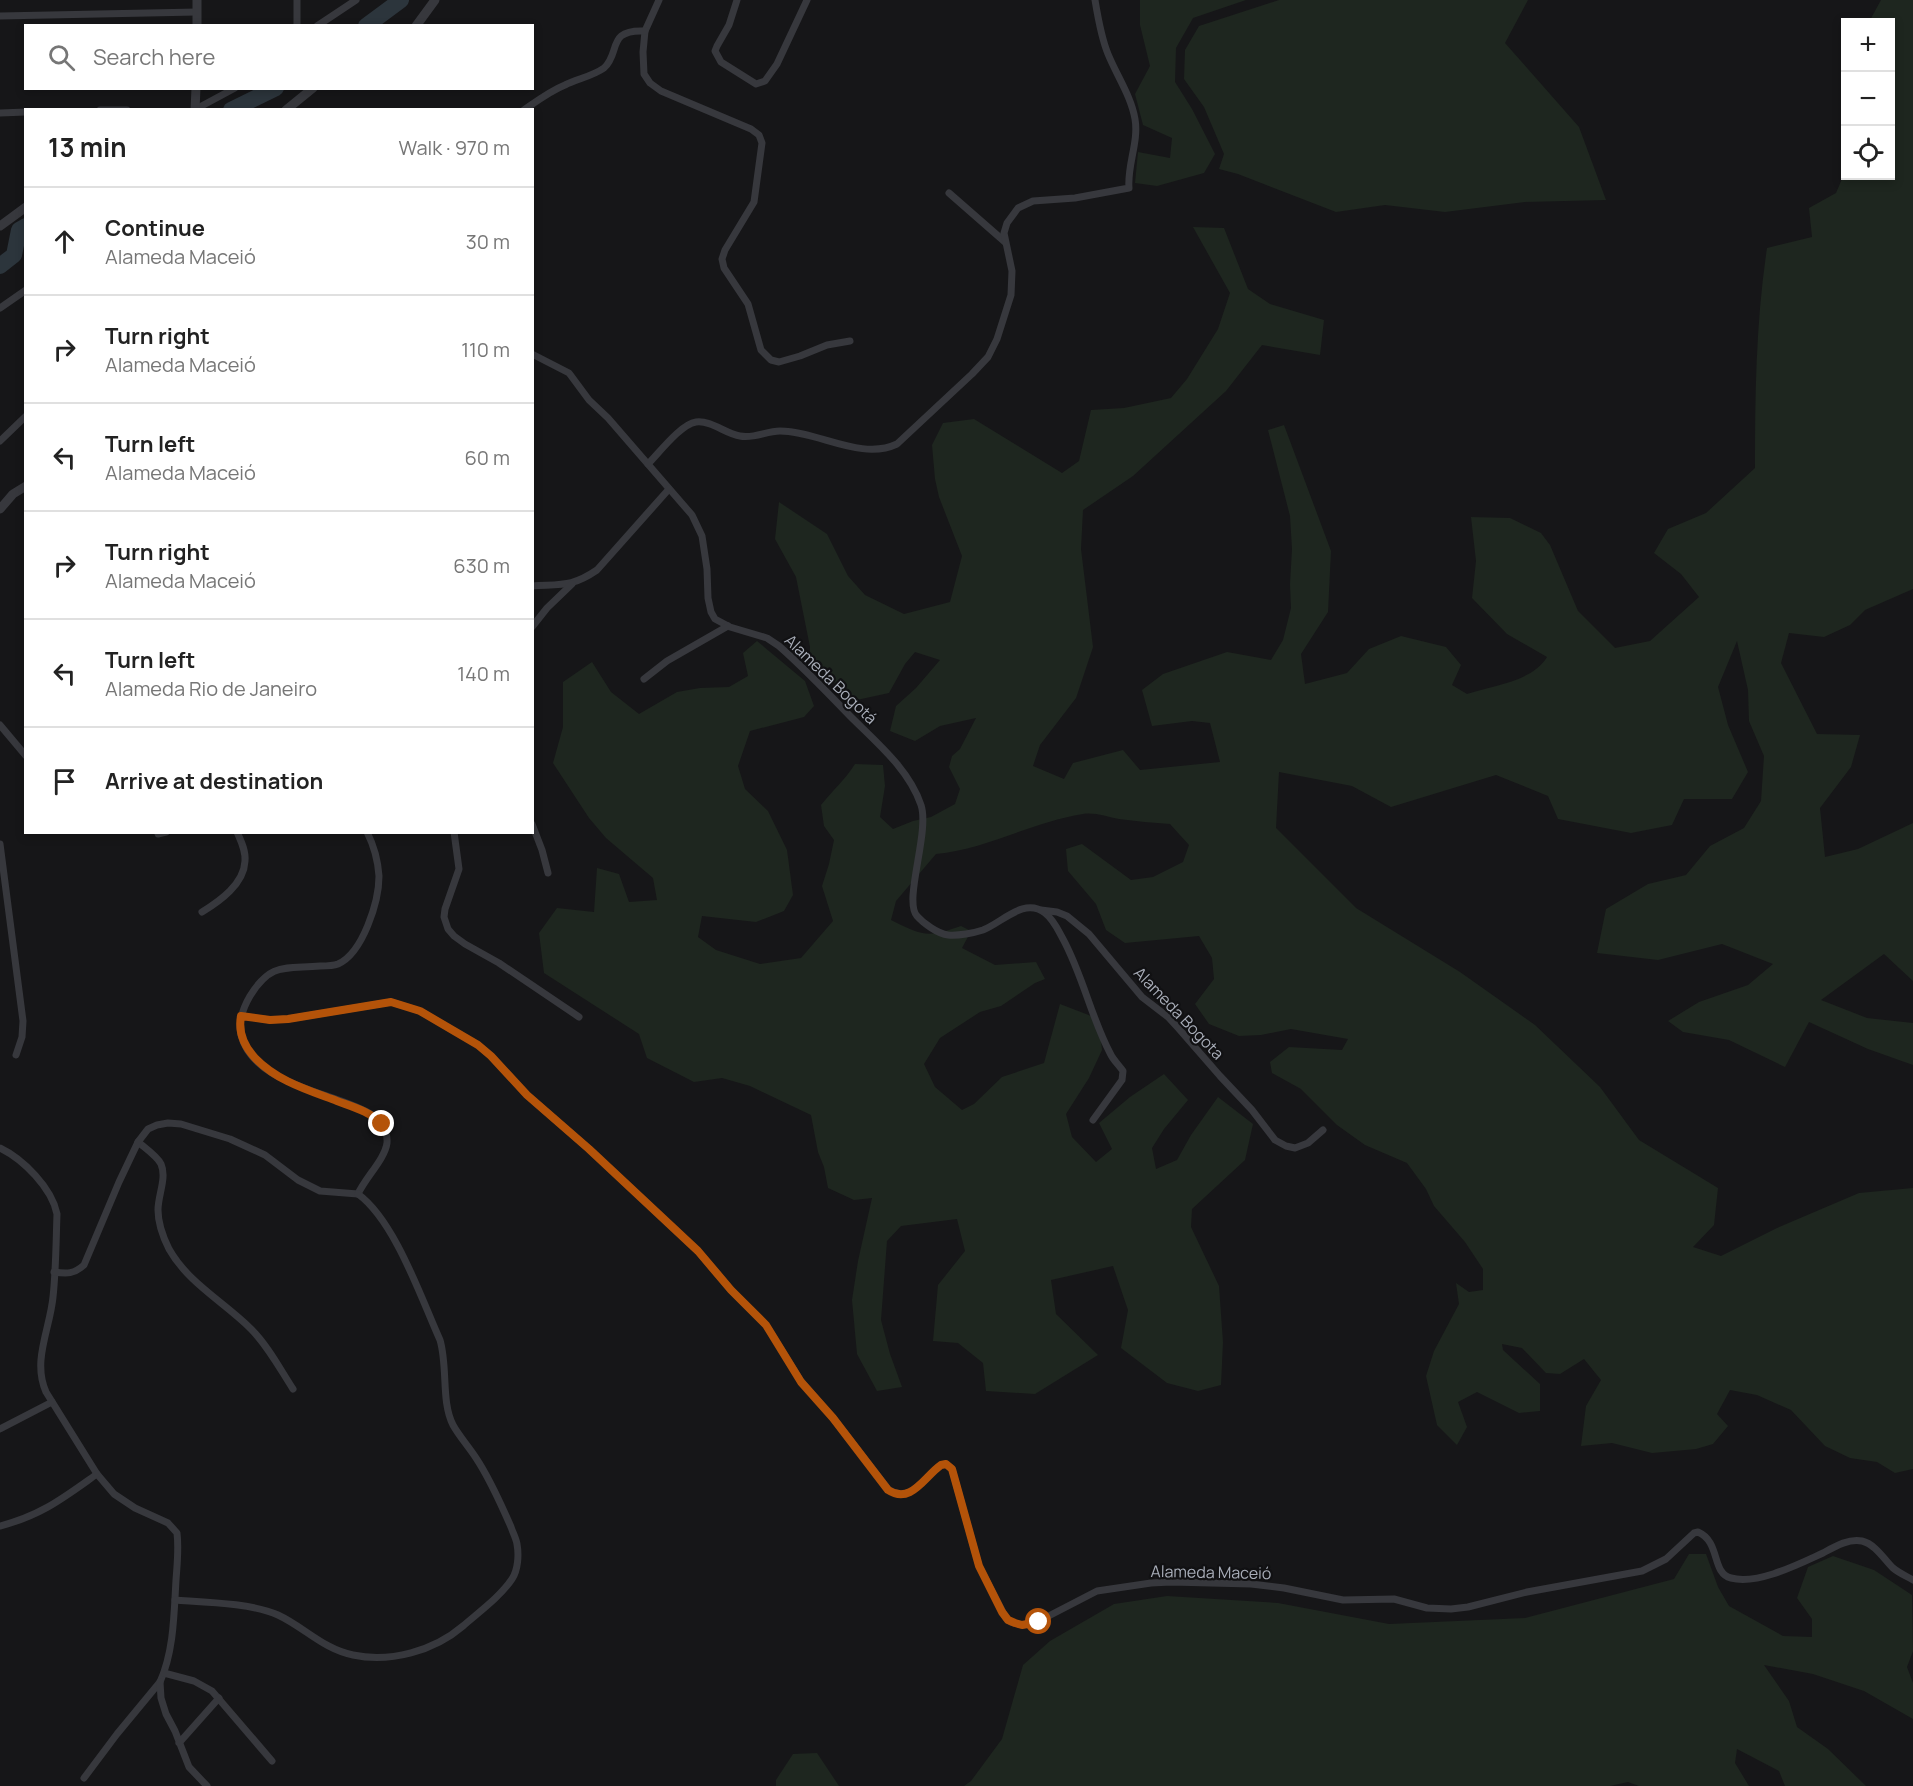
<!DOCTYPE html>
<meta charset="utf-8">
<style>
body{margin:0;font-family:Manrope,sans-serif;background:#f2f2f2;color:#222}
.controls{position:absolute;right:18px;top:18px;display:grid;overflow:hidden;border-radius:0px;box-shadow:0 3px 9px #0003}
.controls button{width:54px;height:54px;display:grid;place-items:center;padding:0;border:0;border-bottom:2px solid #e0e0e0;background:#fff;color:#222;font:30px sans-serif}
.stop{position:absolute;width:18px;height:18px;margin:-14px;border:4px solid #b45309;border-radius:50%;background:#fff}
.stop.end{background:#b45309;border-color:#fff;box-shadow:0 2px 6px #0008}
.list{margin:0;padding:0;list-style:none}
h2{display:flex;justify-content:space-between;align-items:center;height:78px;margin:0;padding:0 24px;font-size:26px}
h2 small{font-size:20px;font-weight:400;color:#767676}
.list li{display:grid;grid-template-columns:39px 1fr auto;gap:18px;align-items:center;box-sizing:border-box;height:108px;padding:0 24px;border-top:2px solid #e0e0e0}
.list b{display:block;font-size:22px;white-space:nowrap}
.list p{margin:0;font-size:20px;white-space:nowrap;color:#767676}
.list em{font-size:20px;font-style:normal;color:#767676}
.icon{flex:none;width:33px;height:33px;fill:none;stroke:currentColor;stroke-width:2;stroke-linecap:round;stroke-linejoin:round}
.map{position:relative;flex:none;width:1913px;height:1786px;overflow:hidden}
.search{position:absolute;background:#fff;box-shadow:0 3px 9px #0003;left:24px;top:24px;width:510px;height:66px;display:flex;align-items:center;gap:15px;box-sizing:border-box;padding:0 21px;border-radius:0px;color:#767676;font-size:22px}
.panel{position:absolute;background:#fff;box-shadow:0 3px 9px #0003;left:24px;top:108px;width:510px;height:726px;border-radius:0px}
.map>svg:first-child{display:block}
.green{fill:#1e261f}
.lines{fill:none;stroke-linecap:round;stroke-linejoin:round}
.river{stroke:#2c353c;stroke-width:16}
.minor{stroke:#37383d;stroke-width:7}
.tertiary{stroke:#37383d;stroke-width:9}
.route{stroke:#b45309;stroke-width:8}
.labels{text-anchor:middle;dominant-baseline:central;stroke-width:4.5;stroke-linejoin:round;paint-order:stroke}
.street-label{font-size:16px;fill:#a8adb8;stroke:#111113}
</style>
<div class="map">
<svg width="1913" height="1786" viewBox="0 0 1913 1786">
<rect width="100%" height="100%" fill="#161618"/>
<!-- green -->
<g class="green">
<path d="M1140 0H1246L1193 18 1176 48 1175 82 1192 109 1215 154 1204 173 1157 186 1135 183 1138 152 1170 158 1172 138 1143 125 1135 94 1150 66 1140 25Z"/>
<path d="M1279 0H1528L1505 43 1579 127 1606 200 1525 202 1445 212 1385 205 1336 212 1238 174 1219 169 1224 154 1204 107 1184 79 1185 50 1199 26Z"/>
<path d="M1881 0H1913V589L1865 610 1850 625 1824 637 1789 633 1781 663 1817 734 1860 735 1851 767 1820 808 1825 857 1858 849 1913 823V981L1884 954 1821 1000 1867 1018 1913 1023V1065L1868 1049 1809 1022 1785 1067 1729 1040 1683 1032 1668 1021 1699 1002 1748 985 1773 964 1722 944 1658 960 1597 953 1606 909 1648 884 1686 875 1710 846 1744 828 1761 801 1764 756 1749 721 1748 690 1737 641 1718 687 1728 725 1748 772 1732 799H1684L1672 825 1631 833 1558 819 1548 796 1496 775 1391 807 1352 786 1279 772 1276 828 1356 908 1460 972 1535 1025 1600 1087 1639 1140 1718 1188 1714 1225 1693 1247 1721 1256 1777 1228 1859 1193 1913 1188V1469L1895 1473 1877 1462 1850 1458 1825 1446 1791 1410 1757 1395 1730 1390 1717 1414 1728 1426 1713 1444 1696 1449 1652 1453 1612 1443 1581 1446 1586 1406 1601 1380 1584 1359 1560 1374 1546 1373 1522 1348 1502 1344 1503 1350 1540 1384V1411L1519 1413 1477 1392 1458 1402 1467 1427 1457 1445 1437 1425 1426 1376 1434 1351 1459 1304 1456 1283 1469 1292 1483 1290V1269L1465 1242 1434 1206 1426 1189 1407 1163 1365 1145 1337 1125 1301 1089 1272 1073 1270 1062 1289 1047 1342 1050 1348 1039 1291 1029 1261 1035 1239 1036 1209 1024 1195 1004 1214 979 1212 958 1199 936 1125 943 1106 930 1096 904 1068 871 1066 849 1082 844 1131 880 1153 877 1183 862 1189 845 1170 824C1153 823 1136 821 1119 819 1108 817 1094 812 1083 814 1032 822 987 849 936 854L896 901 891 920C923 936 927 938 961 926L971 931 962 948 995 965 1036 962 1045 979 1035 983 1001 1006 980 1012 940 1038 924 1064 935 1087 962 1110 974 1104 1002 1077 1044 1063 1060 1004 1099 1019 1102 1050 1089 1078 1066 1114 1072 1137 1096 1162 1112 1149 1099 1123 1130 1097 1164 1074 1188 1100 1164 1129 1152 1148 1156 1169 1177 1160 1191 1135 1218 1097 1253 1124 1245 1160 1192 1209 1191 1227 1219 1286 1223 1342 1221 1385 1198 1391 1167 1383 1121 1348 1128 1310 1113 1266 1051 1280 1056 1314 1098 1355 1035 1394 986 1391 983 1363 958 1343 933 1341 938 1285 965 1251 957 1219 901 1226 887 1241 881 1320 890 1354 902 1387 877 1391 857 1354 852 1300 858 1261 872 1198 854 1200 828 1188 824 1167 818 1152 811 1115 750 1086 722 1078 694 1082 647 1058 639 1034 544 973 539 933 557 908 594 912 597 868 619 874 629 902 657 900 653 878 606 838 589 818 553 763 563 727V682L592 662 611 692 639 714 677 692 700 688 729 687 748 676 743 653 757 641 805 681 814 706 804 717 750 731 738 766 745 789 768 811 787 850 793 895 784 911 756 922 702 916 698 937 716 950 760 964 801 958 833 921 822 886 829 864 834 840 824 826 821 805C832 791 845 780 855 764L883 765 885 786 880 817 893 829 913 821 931 817 955 804 960 789 949 767 952 756 960 749 976 718 940 726 915 741 890 731 896 706 916 688 940 660 915 652 905 664 889 693 852 701 810 658V647L796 577 775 539 779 502 827 534 848 576 865 595 904 614 950 602 962 556 939 497 935 479 932 445 943 423 974 419 1062 473 1079 461 1091 410 1124 408 1171 398 1187 379 1218 329 1230 293 1193 227 1224 228 1248 289 1270 304 1324 320 1320 355 1262 345 1226 391 1133 476 1083 510 1081 549 1093 647 1076 698 1040 745 1033 766 1064 779 1073 763 1123 750 1140 770 1220 762 1210 723 1192 721 1152 726 1142 690 1163 674 1227 652 1271 660 1283 640 1291 608 1290 584 1292 549 1290 516 1268 430 1284 425 1331 551 1328 612 1301 654 1305 684 1347 673 1369 649 1401 636 1446 647 1461 665 1452 685 1467 694C1493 685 1532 682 1547 657L1507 634 1472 598 1476 561 1471 517 1510 518 1541 533 1550 545 1578 611 1615 648 1650 641 1699 597 1681 574 1654 553 1668 529 1706 513 1755 468C1755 394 1756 321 1767 248L1812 237 1809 208 1836 193 1845 172 1846 176H1890V22H1869Z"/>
<path d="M1689 1554H1706L1718 1587 1729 1606 1783 1636 1812 1637V1619L1797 1598 1808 1567 1833 1556 1874 1570 1912 1595 1913 1651 1907 1667 1913 1683V1719L1864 1691 1813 1674 1764 1665 1789 1701 1797 1727 1828 1749 1866 1786H1785L1779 1771 1737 1749 1735 1763 1749 1786H1639L1628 1782 1610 1786H964L971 1781 1002 1739 1023 1665 1050 1641 1114 1604 1167 1596 1278 1603 1389 1624 1525 1618 1674 1579Z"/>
<path d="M817 1753 839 1786H776V1780L793 1754Z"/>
</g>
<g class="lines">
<!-- river -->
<g class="river">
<path d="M366 26 401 0"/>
<path d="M231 110 276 88"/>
<path d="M0 266 14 255 19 230 26 226"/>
</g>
<!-- minor -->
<g class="minor">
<path d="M297 0V26"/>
<path d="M659 0 645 31 643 52 644 74 650 83 661 91 751 129 759 135 762 143 754 202 725 250 722 259 724 268 748 304 761 350 771 360 779 362 800 356 827 345 850 341"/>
<path d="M737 0 729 25 717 46 715 51 721 62 756 84 765 81 777 64 807 0"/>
<path d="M0 16 197 12"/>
<path d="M317 26 356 0"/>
<path d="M196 109 235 88"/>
<path d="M100 110H127"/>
<path d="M524 110C537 101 550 91 565 85 577 79 593 76 604 68 621 53 606 29 645 31"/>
<path d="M0 113 26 112"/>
<path d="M949 193 1005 242"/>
<path d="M0 308 26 290"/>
<path d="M532 354 569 373 589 400 608 418 692 515 702 536 707 569 708 598 711 612 715 619 730 627 767 638 779 646C804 668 827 692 850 716 876 742 909 769 921 805 930 832 903 901 917 916 923 923 938 934 948 935 958 936 974 933 983 930 1003 922 1024 897 1045 913 1054 920 1058 930 1063 939 1083 976 1091 1017 1110 1053 1113 1060 1119 1065 1123 1071L1122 1080 1093 1120"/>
<path d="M0 441 26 416"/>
<path d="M648 464C659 453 681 424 696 422 711 420 726 434 740 436 754 439 766 431 780 431 818 431 861 461 897 444L972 374 988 357 997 339 1011 295 1012 271 1004 233 1007 223 1018 208 1033 201 1075 198 1129 188C1127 165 1139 142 1135 119 1131 96 1117 76 1108 54 1101 37 1098 18 1095 0"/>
<path d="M532 586C562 584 572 587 597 570L669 489"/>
<path d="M532 627 547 608 572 584"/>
<path d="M644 679 667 661 728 626"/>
<path d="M0 725 26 756"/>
<path d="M532 824 542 850 548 873"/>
<path d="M454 832 459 869 445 909 444 917 448 929 454 936 465 944 499 963 579 1017"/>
<path d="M158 834 166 832"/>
<path d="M0 844 23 1021 22 1037 16 1055"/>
<path d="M1041 910 1057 912 1067 916 1089 934 1142 997 1168 1017 1179 1029 1220 1076 1252 1110 1275 1140 1286 1146 1295 1148 1308 1143 1323 1130"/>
<path d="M202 912C220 901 244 884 245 861 246 851 241 841 237 832"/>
<path d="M241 1016 270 1020 288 1019 391 1002 420 1011 478 1045 491 1056 527 1095 589 1149 698 1251 731 1290 766 1325 801 1381 833 1418 888 1489C911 1505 924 1477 941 1465L946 1464 952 1469 979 1566 1006 1618 1011 1622 1022 1625 1039 1621 1097 1591 1151 1583 1171 1582 1251 1584 1284 1588 1343 1600 1394 1599 1427 1608 1451 1609 1468 1607 1527 1592 1642 1571 1666 1559 1694 1533 1698 1532C1721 1542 1711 1573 1731 1578 1758 1585 1799 1564 1823 1553 1834 1547 1849 1538 1862 1541 1875 1544 1884 1559 1893 1568 1899 1573 1906 1576 1913 1580"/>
<path d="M138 1142C145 1148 157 1156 161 1164 167 1178 158 1195 158 1210 158 1223 163 1237 169 1249 188 1283 224 1302 251 1329 268 1346 280 1369 293 1389"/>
<path d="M0 1148C23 1159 52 1188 57 1214 56 1241 56 1270 53 1297 50 1329 32 1361 46 1392L97 1474 114 1494 135 1508 168 1523 177 1533C179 1549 177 1565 176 1580 174 1613 174 1651 160 1682L117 1734 84 1778"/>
<path d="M358 1194C365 1178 385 1159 387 1143 388 1130 380 1119 369 1113 333 1092 253 1085 241 1035 238 1021 243 1008 250 996 271 962 285 969 320 966 326 966 333 966 338 964 363 953 379 901 379 876 378 861 374 846 367 832"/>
<path d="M54 1272C67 1274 74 1274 84 1265L119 1182 138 1142 148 1129 157 1125 168 1123 181 1124 230 1139 265 1155 298 1180 320 1191 358 1194"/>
<path d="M0 1429 52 1402"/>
<path d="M0 1526C42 1515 63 1498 97 1474"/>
<path d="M175 1600C203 1602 252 1603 278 1615 304 1627 323 1649 353 1655 390 1663 434 1651 463 1626 479 1612 500 1597 512 1579 518 1570 519 1555 517 1544 516 1538 513 1533 511 1527 501 1504 490 1479 476 1458 469 1447 459 1436 453 1425 441 1402 448 1367 440 1340 421 1298 395 1221 358 1194"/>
<path d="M164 1673 194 1681 212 1691 272 1761"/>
<path d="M160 1682 161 1698 166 1714 175 1731 189 1767 207 1786"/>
<path d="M179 1743 219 1698"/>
</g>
<!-- tertiary -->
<g class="tertiary">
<path d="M197 26V0"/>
<path d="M416 26 435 0"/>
<path d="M195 110 196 88"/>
<path d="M286 110 313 88"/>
<path d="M0 226 26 207"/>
<path d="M0 509 13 494 26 486"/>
</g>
</g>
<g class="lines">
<!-- route -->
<path class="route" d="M382 1124C369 1111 353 1107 337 1101 308 1090 277 1081 255 1058 244 1046 238 1032 241 1016L270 1020 288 1019 391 1002 420 1011 478 1045 491 1056 527 1095 589 1149 698 1251 731 1290 766 1325 801 1382 833 1418 888 1490C911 1505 924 1477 941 1465L946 1464 952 1469 979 1566 1002 1612 1008 1620 1015 1623 1022 1625 1039 1622"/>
</g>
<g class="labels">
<!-- street labels -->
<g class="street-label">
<text transform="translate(831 679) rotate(44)">Alameda Bogotá</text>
<text transform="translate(1179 1013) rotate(46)">Alameda Bogota</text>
<text transform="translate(1211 1572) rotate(1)">Alameda Maceió</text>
</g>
</g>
</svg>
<div class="controls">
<button>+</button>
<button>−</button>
<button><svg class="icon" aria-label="locate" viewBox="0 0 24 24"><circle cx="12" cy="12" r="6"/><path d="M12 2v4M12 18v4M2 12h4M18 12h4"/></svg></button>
</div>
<div class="stop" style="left:1039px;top:1622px"></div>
<div class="stop end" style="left:382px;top:1124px"></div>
<div class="search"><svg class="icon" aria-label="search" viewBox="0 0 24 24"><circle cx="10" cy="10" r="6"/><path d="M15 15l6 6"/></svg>Search here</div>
<section class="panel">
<h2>13 min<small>Walk · 970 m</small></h2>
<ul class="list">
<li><svg class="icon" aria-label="ahead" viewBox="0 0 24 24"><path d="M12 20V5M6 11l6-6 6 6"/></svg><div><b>Continue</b><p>Alameda Maceió</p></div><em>30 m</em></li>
<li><svg class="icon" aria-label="right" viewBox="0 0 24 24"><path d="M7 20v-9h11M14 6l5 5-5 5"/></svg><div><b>Turn right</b><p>Alameda Maceió</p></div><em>110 m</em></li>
<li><svg class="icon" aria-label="left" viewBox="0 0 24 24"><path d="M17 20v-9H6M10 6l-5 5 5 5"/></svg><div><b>Turn left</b><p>Alameda Maceió</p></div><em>60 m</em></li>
<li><svg class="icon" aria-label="right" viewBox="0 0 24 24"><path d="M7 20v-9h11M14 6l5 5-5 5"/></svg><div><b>Turn right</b><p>Alameda Maceió</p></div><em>630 m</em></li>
<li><svg class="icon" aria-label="left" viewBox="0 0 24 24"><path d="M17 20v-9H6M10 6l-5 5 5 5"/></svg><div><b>Turn left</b><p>Alameda Rio de Janeiro</p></div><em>140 m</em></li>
<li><svg class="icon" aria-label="arrive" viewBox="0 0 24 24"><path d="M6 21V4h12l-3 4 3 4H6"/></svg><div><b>Arrive at destination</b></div></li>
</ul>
</section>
</div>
